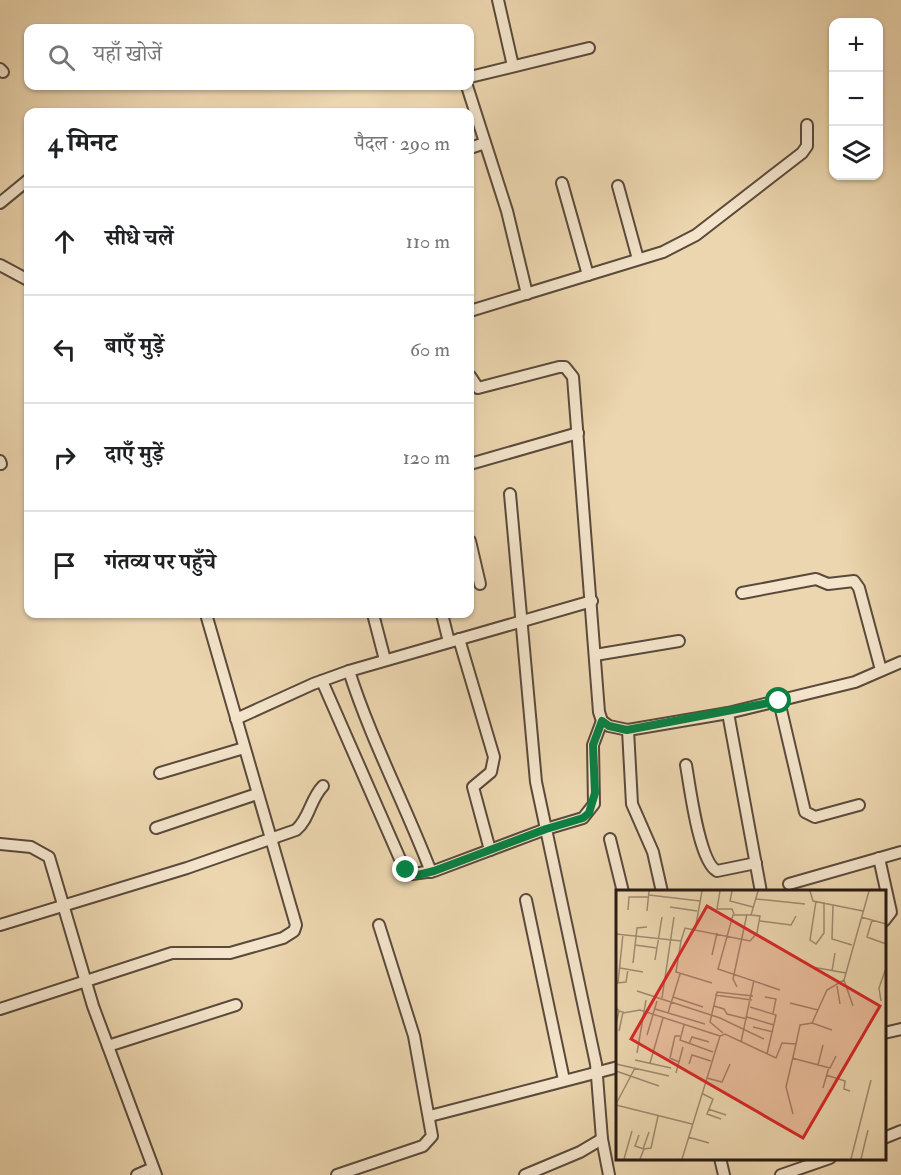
<!DOCTYPE html>
<html lang="hi">
<meta charset="utf-8">
<style>
body{margin:0;font-family:"IM FELL Double Pica","Noto Serif Devanagari",serif;background:#f6f6f6;color:#202124}
.controls{position:absolute;right:18px;top:18px;display:grid;overflow:hidden;border-radius:12px;box-shadow:0 2px 4px #0004}
.controls button{width:54px;height:54px;display:grid;place-items:center;padding:0;border:0;border-bottom:2px solid #e0e0e0;background:#fff;color:#202124;font:30px sans-serif}
.stop{position:absolute;width:18px;height:18px;margin:-14px;border:4px solid #0b8043;border-radius:50%;background:#fff}
.stop.end{background:#0b8043;border-color:#fff;box-shadow:0 2px 6px #0008}
.list{margin:0;padding:0;list-style:none}
h2{display:flex;justify-content:space-between;align-items:center;height:78px;margin:0;padding:0 24px;font-size:26px}
h2 small{font-size:20px;font-weight:400;color:#757577}
.list li{display:grid;grid-template-columns:39px 1fr auto;gap:18px;align-items:center;box-sizing:border-box;height:108px;padding:0 24px;border-top:2px solid #e0e0e0}
.list b{display:block;font-size:22px;white-space:nowrap}
.list em{font-size:20px;font-style:normal;color:#757577}
.icon{flex:none;width:33px;height:33px;fill:none;stroke:currentColor;stroke-width:2;stroke-linecap:round;stroke-linejoin:round}
.map{position:relative;flex:none;width:901px;height:1175px;overflow:hidden}
.search{position:absolute;background:#fff;box-shadow:0 2px 4px #0004;left:24px;top:24px;width:450px;height:66px;display:flex;align-items:center;gap:15px;box-sizing:border-box;padding:0 21px;border-radius:12px;color:#757577;font-size:22px}
.panel{position:absolute;background:#fff;box-shadow:0 2px 4px #0004;left:24px;top:108px;width:450px;height:510px;border-radius:12px}
.map>svg:first-child{display:block}
.lines{fill:none;stroke-linecap:round;stroke-linejoin:round}
.street-casing{stroke:#5a4a3b;stroke-width:14}
.street{stroke:#f3e4cb;stroke-width:10}
.route{stroke:#0b8043;stroke-width:8}
.inset-road{fill:none;stroke:#9e8b71;stroke-width:1.5}
.view{fill:#d62828;fill-opacity:0.15;stroke:#d62828;stroke-width:3}
.inset-edge{fill:none;stroke:#291b14;stroke-width:3}
</style>
<div class="map">
<svg width="901" height="1175" viewBox="0 0 901 1175">
<rect width="100%" height="100%" fill="#ecd6af"/>
<filter id="stains"><feTurbulence type="fractalNoise" baseFrequency=".00333" numOctaves="4"/><feColorMatrix values="0 0 0 0 .2 0 0 0 0 .09 0 0 0 0 .02 0 0 0 .5 -.17"/></filter>
<radialGradient id="worn" r=".72"><stop offset=".6" stop-color="#630" stop-opacity="0"/><stop offset="1" stop-color="#630" stop-opacity=".3"/></radialGradient>
<g class="lines">
<defs>
<g id="street">
<path d="M498 0 513 66"/>
<path d="M0 69 3 72"/>
<path d="M470 77 589 48"/>
<path d="M467 86 507 211 527 294"/>
<path d="M470 148 485 143"/>
<path d="M562 183 588 275"/>
<path d="M618 186 638 259"/>
<path d="M0 203 28 180"/>
<path d="M0 265 28 280"/>
<path d="M470 311 663 252 696 235 802 153 807 146V125"/>
<path d="M470 376 478 388 559 367H565L573 377 599 712 602 721 609 726 628 730 728 713 855 682 901 662"/>
<path d="M0 461 1 464"/>
<path d="M470 464 578 433"/>
<path d="M510 494 536 782 596 1064 602 1139 609 1175"/>
<path d="M470 541 480 584"/>
<path d="M742 593 816 579 828 584 854 581 859 588 881 670"/>
<path d="M373 614 385 660"/>
<path d="M442 614 449 642"/>
<path d="M459 639 494 757 491 772 473 787 490 850"/>
<path d="M595 655 679 641"/>
<path d="M349 671C371 740 405 804 431 872"/>
<path d="M322 681 400 859 412 874 434 871 546 829 583 818 594 804 593 745 602 721"/>
<path d="M779 701 805 812 815 817 859 805"/>
<path d="M728 713 761 892"/>
<path d="M236 719 313 684 349 671 592 601"/>
<path d="M628 730 632 804 653 852 662 892"/>
<path d="M686 765C690 787 699 862 717 871L756 863"/>
<path d="M160 773 244 748"/>
<path d="M156 828 257 794"/>
<path d="M610 839 623 892"/>
<path d="M0 844 31 847 49 857 93 1006 156 1175"/>
<path d="M879 858 891 912 884 921"/>
<path d="M789 884 901 852"/>
<path d="M526 900 564 1080"/>
<path d="M0 925 187 868 296 830C310 818 310 799 323 786"/>
<path d="M0 1009 172 953H230L283 938 294 931 296 925 206 614"/>
<path d="M884 1033 901 1029"/>
<path d="M108 1046 236 1005"/>
<path d="M430 1116 618 1067"/>
<path d="M884 1138 901 1131"/>
<path d="M720 1158 724 1175"/>
<path d="M137 1175 153 1168"/>
<path d="M337 1175 423 1146 432 1136 414 1036 379 925"/>
<path d="M525 1175 580 1152 602 1139"/>
<path d="M781 1175 830 1158"/>
</g>
</defs>
<!-- street casing -->
<use href="#street" class="street-casing"/>
<!-- street -->
<use href="#street" class="street"/>
</g>
<g class="lines">
<!-- route -->
<path class="route" d="M406 870 418 875 434 871 546 829 583 818 589 813 595 793 593 745 602 721 609 726 627 730 779 701"/>
</g>
<!-- overview -->
<g transform="translate(616 890)">
<rect width="270" height="270" fill="#ecd6af"/>
<path class="inset-road" d="M104 1 101 19H116L118 24M116 1 114 11 137 17M194 1 197 11 247 21M33 5 84 11M140 9 189 14M200 11 194 50 200 54 208 43V12M217 15 216 49 236 55M54 17 81 21M12 20 13 7H32M31 21 33 1M135 25H117L102 79 164 100M245 27 270 34M256 30 251 47 270 54M144 31 175 35 180 26M79 40 86 1M0 44 65 51 69 38 134 51 141 43 144 26 135 25 142 1M65 51 60 82 96 93M19 55 41 58M96 65 101 43M39 70 46 27M17 73 21 38 31 37M196 77 230 83M4 78 27 82M216 81 219 63M228 90 237 116M1 93 10 92 12 79M2 93 7 44M221 96 224 114M121 97 117 89 131 24M21 101 104 128 148 149M99 105 136 110M57 107 87 117M149 107 160 109 157 123M46 108 58 27M265 111 263 98 270 78M174 113 202 120M98 116 108 119 111 124 131 129M0 117 3 121 0 134M134 117 160 125 151 164M39 119 89 134M7 123 24 120 104 146M52 123 64 84M131 127 158 135M196 133 216 140M68 135 64 150 97 162M137 137 157 142M3 141 7 122 3 121M107 143 94 132 101 102 137 106M31 145 41 111M125 152 138 90M73 154 76 147 93 152M21 163 30 110M176 168 214 178 220 166M19 170 55 178M63 172 54 168 59 146H64M34 173 47 128M0 174 53 186M73 174 76 165 95 171M202 175 207 155M0 181 43 196M60 183 67 157M210 185 229 191 228 199 234 201M91 188 106 192 114 174M207 198 213 177M87 204 97 209 91 224 105 229M0 214 19 178M0 215 76 234M92 219 110 225M177 224 170 197 180 154M23 245 19 256 28 259M72 247 93 253M27 259 33 242M8 269 16 241M24 269 28 259 35 258 42 226M66 269 104 146 109 144 160 168 166 153 180 154 184 135 196 133 211 100 228 90 253 1M235 269 255 190M245 269 252 240"/>
<path class="view" d="M91 16 264 116 187 248 15 149Z"/>
<rect width="270" height="270" class="inset-edge"/>
</g>
<rect width="100%" height="100%" filter="url(#stains)"/>
<rect width="100%" height="100%" fill="url(#worn)"/>
</svg>
<div class="controls">
<button>+</button>
<button>−</button>
<button><svg class="icon" aria-label="layers" viewBox="0 0 24 24"><path d="M12 4l9 5-9 5-9-5zM3 14l9 5 9-5"/></svg></button>
</div>
<div class="stop" style="left:779px;top:701px"></div>
<div class="stop end" style="left:406px;top:870px"></div>
<div class="search"><svg class="icon" aria-label="search" viewBox="0 0 24 24"><circle cx="10" cy="10" r="6"/><path d="M15 15l6 6"/></svg>यहाँ खोजें</div>
<section class="panel">
<h2>4 मिनट<small>पैदल · 290 m</small></h2>
<ul class="list">
<li><svg class="icon" aria-label="ahead" viewBox="0 0 24 24"><path d="M12 20V5M6 11l6-6 6 6"/></svg><div><b>सीधे चलें</b></div><em>110 m</em></li>
<li><svg class="icon" aria-label="left" viewBox="0 0 24 24"><path d="M17 20v-9H6M10 6l-5 5 5 5"/></svg><div><b>बाएँ मुड़ें</b></div><em>60 m</em></li>
<li><svg class="icon" aria-label="right" viewBox="0 0 24 24"><path d="M7 20v-9h11M14 6l5 5-5 5"/></svg><div><b>दाएँ मुड़ें</b></div><em>120 m</em></li>
<li><svg class="icon" aria-label="arrive" viewBox="0 0 24 24"><path d="M6 21V4h12l-3 4 3 4H6"/></svg><div><b>गंतव्य पर पहुँचे</b></div></li>
</ul>
</section>
</div>
